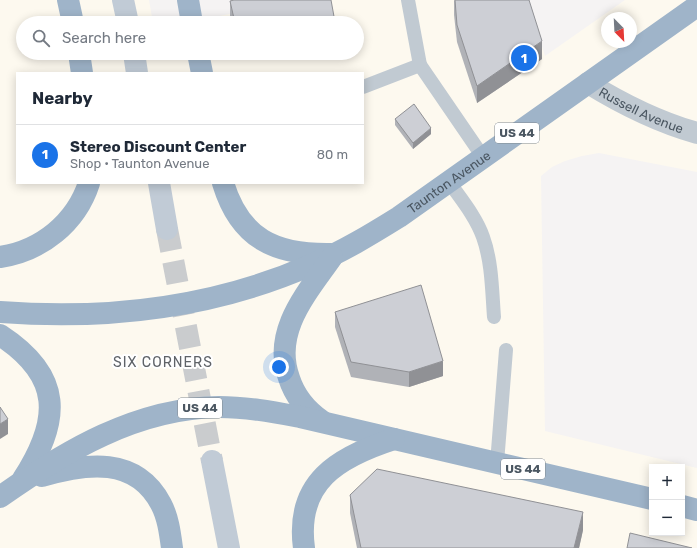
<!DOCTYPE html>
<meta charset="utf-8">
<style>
body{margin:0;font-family:Rubik,sans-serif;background:#f6f6f7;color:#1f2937}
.controls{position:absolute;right:12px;bottom:12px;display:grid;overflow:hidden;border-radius:0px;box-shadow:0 2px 10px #0003}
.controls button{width:36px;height:36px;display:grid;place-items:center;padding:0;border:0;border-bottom:1px solid #e0e1e3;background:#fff;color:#1f2937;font:20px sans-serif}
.compass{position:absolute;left:601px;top:12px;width:36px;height:36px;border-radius:50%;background:#fff;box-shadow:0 2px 10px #0003;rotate:156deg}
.you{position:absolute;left:279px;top:367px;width:14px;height:14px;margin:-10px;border:3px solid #fff;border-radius:50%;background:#1a73e8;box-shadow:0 0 0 6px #1a73e833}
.badge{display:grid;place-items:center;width:26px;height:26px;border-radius:50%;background:#1a73e8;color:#fff;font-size:13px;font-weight:700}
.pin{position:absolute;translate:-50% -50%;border:2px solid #fff;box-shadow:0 1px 4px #0006}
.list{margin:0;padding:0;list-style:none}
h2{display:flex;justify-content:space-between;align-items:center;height:52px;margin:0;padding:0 16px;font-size:17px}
h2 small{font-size:13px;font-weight:400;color:#747a83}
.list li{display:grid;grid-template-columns:26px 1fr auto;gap:12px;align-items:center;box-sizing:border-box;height:60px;padding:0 16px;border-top:1px solid #e0e1e3}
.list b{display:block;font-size:15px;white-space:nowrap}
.list p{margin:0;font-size:13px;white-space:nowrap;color:#747a83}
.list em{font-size:13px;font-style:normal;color:#747a83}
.icon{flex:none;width:22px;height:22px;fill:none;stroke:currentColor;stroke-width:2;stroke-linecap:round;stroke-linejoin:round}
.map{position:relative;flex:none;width:697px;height:548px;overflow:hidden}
.search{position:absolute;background:#fff;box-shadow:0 2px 10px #0003;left:16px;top:16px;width:348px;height:44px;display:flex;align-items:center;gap:10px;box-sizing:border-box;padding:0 14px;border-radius:22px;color:#747a83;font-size:15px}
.panel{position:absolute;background:#fff;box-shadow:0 2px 10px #0003;left:16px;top:72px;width:348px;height:112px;border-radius:0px}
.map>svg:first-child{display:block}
.commercial{fill:#fdf9ef;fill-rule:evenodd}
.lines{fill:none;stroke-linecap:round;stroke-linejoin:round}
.secondary-tunnel{stroke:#caccce;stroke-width:22;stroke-dasharray:22 11;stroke-linecap:butt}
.service{stroke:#c1cad2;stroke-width:14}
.minor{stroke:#c1cad2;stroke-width:22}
.secondary{stroke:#c1cbd6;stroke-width:22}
.trunk{stroke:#9fb4c9;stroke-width:22}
.wall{fill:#b0b2b7}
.shaded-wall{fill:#909195}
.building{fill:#cdcfd5;stroke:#909195}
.labels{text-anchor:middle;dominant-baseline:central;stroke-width:4;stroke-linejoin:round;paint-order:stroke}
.shield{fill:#fff;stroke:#808990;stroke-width:1}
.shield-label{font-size:12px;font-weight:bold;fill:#4a5661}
.street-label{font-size:13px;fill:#4a5661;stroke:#fff}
.neighbourhood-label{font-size:14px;letter-spacing:1px;fill:#5f6368;stroke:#fff}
</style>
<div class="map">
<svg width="697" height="548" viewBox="0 0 697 548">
<rect width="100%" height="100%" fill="#f5f3f3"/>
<!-- commercial -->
<path class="commercial" d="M0 0H149L153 23H23V53H357V23H184L300 0H527L545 56 625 0H697V172L599 153 582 156 565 161 552 167 541 176 545 431 697 468V548H0ZM607 18H631V42H607ZM17 73H363V183H17ZM652 467H682V533H652Z"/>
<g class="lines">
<!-- secondary-tunnel -->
<path class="secondary-tunnel" d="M167 229 212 461"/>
<!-- service -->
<g class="service">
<path d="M408 0 420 65"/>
<path d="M363 87 420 65 483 157"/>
<path d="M449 182C461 199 476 217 483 237 492 262 492 291 494 317"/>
<path d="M497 463 506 350"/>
</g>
<!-- minor -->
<path class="minor" id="s1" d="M588 83C622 104 658 122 697 133"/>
<!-- secondary -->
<g class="secondary">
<path d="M123 0 128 23"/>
<path d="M134 53 137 73"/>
<path d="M159 183 167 229"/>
<path d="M212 461 229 548"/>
</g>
<!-- trunk -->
<g class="trunk">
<path d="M68 0 73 23"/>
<path d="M188 0 192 23"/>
<path d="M79 53 82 73"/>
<path d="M198 53 202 73"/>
<path d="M223 183C240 239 275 255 331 254"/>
<path d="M0 257C41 251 76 223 89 183"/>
<path id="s2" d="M0 312C106 320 213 308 311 265 342 252 370 235 399 217L697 6"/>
<path d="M0 335C63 376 61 420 23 479"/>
<path d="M322 421C306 410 295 397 289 378 272 331 307 293 332 257"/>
<path d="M42 476C86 463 136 456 161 504 168 517 170 533 172 548"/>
<path d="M0 497C65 451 137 408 219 407 247 407 273 412 300 417L652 499"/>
<path d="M682 506 697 510"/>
<path d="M304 548C295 482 338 457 394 439"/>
</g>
</g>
<!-- wall -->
<g class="wall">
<path d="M454 0 542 59 477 103 457 42 454 15Z"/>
<path d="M230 1 335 23H231L230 18Z"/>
<path d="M395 119 431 134 413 149 395 125Z"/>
<path d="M335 312 443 376 409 387 351 377 335 327Z"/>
<path d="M350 495 583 530 579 548H357L350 513Z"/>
</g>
<!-- shaded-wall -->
<g class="shaded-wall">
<path d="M542 41V59L477 103V86Z"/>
<path d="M239 53H269L239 59Z"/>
<path d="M431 128V134L413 149V143Z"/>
<path d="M443 361V376L409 387V372Z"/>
<path d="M8 419V434L0 439V424Z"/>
<path d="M583 512V530L579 548H574Z"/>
</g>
<!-- building -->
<g class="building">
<path d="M234 0H331L335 22 330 23H235L230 1Z"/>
<path d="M455 0H529L542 41 477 86 457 25Z"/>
<path d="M414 104 431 128 413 143 395 119Z"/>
<path d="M421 285 443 361 409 372 351 362 335 312Z"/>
<path d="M0 407 8 419 0 424Z"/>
<path d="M377 469 583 512 574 548H361L350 495Z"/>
<path d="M630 533 692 548H627Z"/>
</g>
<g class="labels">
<!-- shield labels -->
<g class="shield">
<rect x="495" y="123" width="44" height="20" rx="3"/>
<rect x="178" y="398" width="44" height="20" rx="3"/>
<rect x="501" y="459" width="44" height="20" rx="3"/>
</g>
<g class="shield-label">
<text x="517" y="133">US 44</text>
<text x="200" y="408">US 44</text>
<text x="523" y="469">US 44</text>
</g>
<!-- street labels -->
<g class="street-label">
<text stroke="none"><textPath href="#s1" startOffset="60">Russell Avenue</textPath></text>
<text stroke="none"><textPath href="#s2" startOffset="479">Taunton Avenue</textPath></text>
</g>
<!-- neighbourhood labels -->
<g class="neighbourhood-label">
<text x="163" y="362">SIX CORNERS</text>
</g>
</g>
</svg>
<div class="controls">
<button>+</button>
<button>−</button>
</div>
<svg class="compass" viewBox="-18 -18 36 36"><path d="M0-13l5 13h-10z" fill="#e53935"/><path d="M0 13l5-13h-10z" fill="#747a83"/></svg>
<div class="you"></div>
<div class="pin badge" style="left:524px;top:58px">1</div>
<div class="search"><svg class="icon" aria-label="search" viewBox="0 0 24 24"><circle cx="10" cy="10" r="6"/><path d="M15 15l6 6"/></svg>Search here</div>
<section class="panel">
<h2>Nearby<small></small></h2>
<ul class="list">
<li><span class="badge">1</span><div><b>Stereo Discount Center</b><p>Shop · Taunton Avenue</p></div><em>80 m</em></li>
</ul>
</section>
</div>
